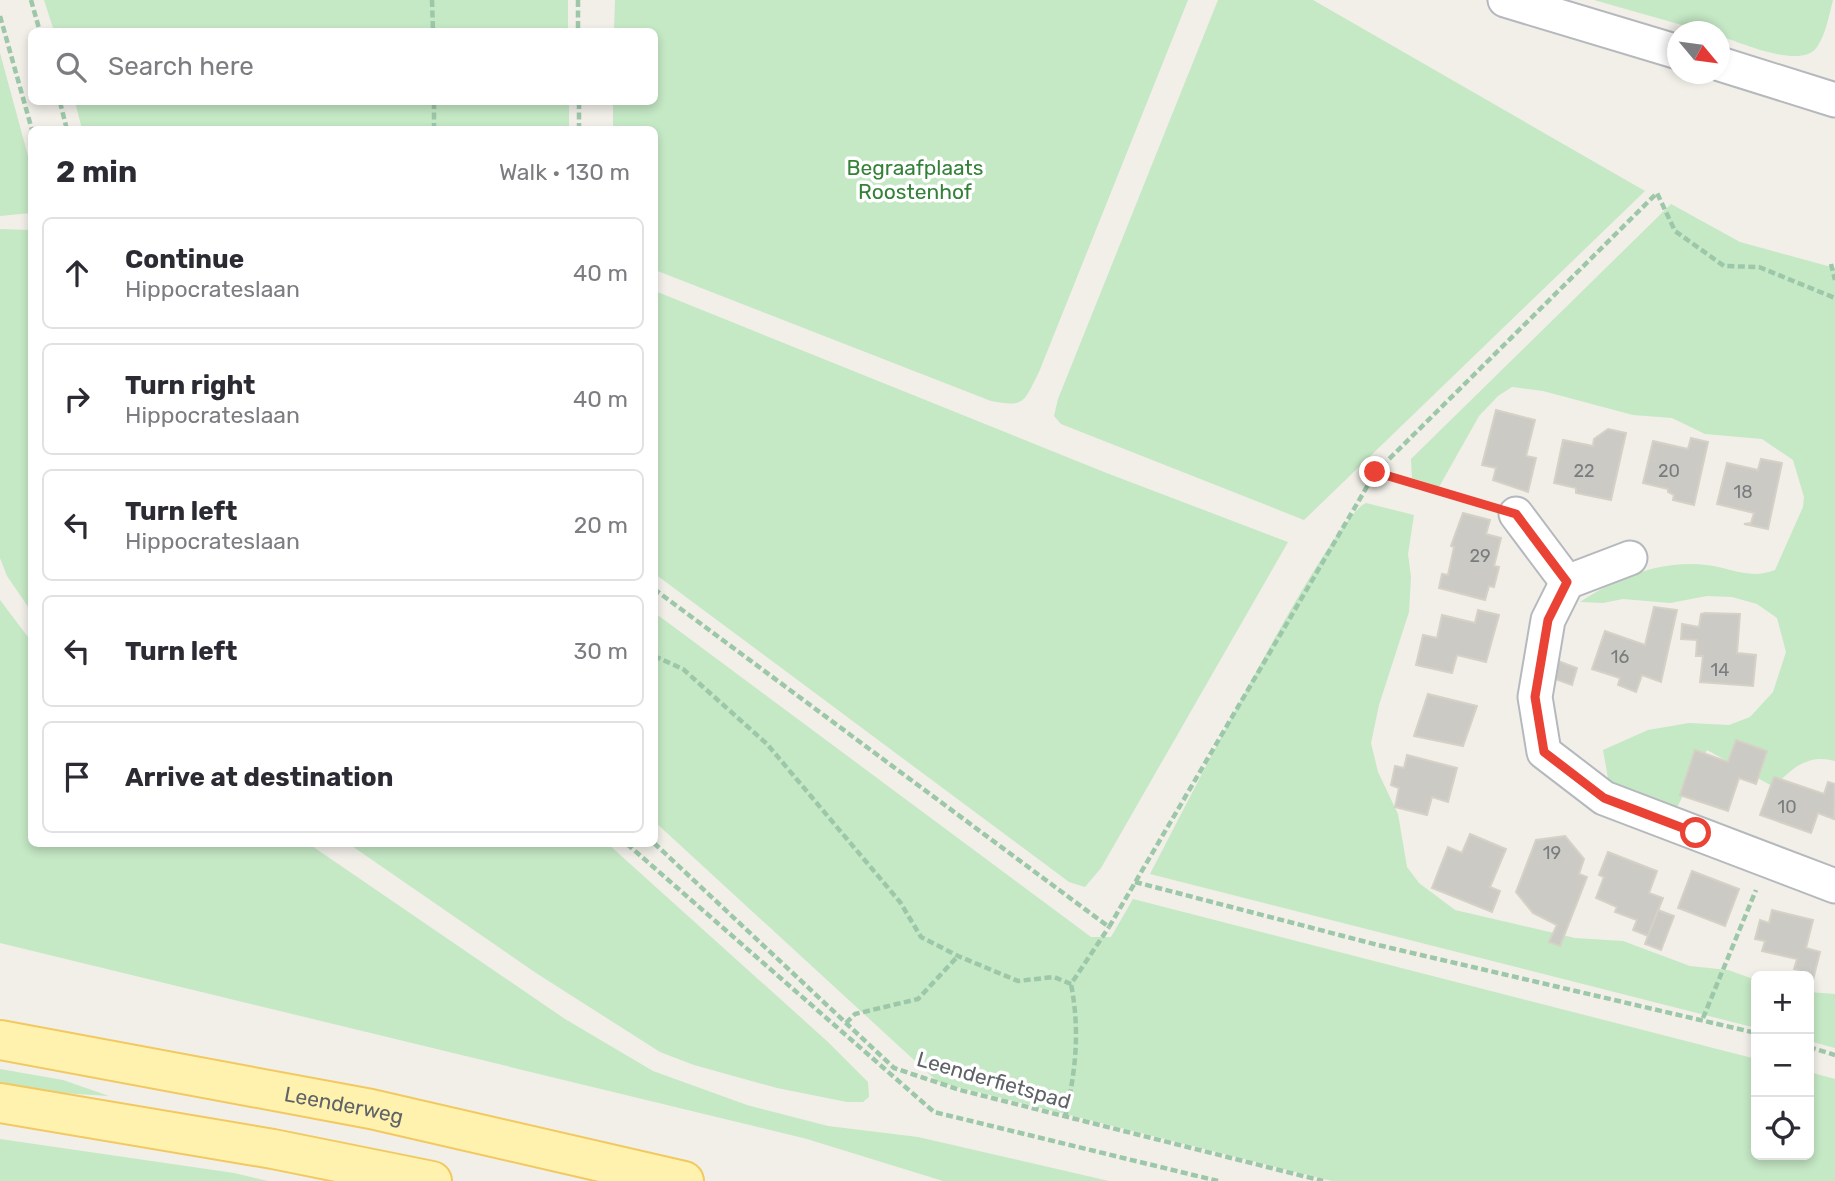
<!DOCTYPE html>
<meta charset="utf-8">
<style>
body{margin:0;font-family:Rubik,sans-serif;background:#f2f2f3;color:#2b2b33}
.controls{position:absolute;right:21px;bottom:21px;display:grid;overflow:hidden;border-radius:10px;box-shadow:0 4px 10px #0003}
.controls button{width:63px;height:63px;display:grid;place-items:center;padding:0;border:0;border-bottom:2px solid #e1e1e2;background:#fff;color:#2b2b33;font:35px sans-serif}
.compass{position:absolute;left:1667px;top:21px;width:63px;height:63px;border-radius:50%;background:#fff;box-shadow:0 4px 10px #0003;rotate:119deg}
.stop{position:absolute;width:21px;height:21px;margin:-16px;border:5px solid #ea4335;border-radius:50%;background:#fff}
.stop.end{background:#ea4335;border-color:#fff;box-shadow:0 2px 7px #0008}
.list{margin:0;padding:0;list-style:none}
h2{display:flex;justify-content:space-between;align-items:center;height:91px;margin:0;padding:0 28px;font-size:30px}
h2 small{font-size:23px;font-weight:400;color:#7c7c81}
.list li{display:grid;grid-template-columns:46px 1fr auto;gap:21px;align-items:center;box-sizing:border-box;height:112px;margin:0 14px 14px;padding:0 14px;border:2px solid #e1e1e2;border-radius:10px}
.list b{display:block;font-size:26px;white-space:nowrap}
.list p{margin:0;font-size:23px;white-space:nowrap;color:#7c7c81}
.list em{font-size:23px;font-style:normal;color:#7c7c81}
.icon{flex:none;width:38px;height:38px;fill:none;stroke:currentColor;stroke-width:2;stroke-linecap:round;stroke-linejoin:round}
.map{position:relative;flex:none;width:1835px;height:1181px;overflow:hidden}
.search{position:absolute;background:#fff;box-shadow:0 4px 10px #0003;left:28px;top:28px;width:630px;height:77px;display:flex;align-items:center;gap:18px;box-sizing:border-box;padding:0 24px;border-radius:10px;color:#7c7c81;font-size:26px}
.panel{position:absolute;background:#fff;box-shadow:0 4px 10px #0003;left:28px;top:126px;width:630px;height:721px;border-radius:10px}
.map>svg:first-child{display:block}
.green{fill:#c5e8c5}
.building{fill:#cccac5;stroke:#d6d1c6;stroke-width:2}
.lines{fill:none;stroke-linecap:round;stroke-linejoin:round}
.minor-casing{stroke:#b5b8bc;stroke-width:37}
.primary-casing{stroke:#f2c960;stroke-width:42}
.path{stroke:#9cc7a9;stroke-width:4.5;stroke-dasharray:7 3.5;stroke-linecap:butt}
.minor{stroke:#fff;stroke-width:33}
.primary{stroke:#fff2af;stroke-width:38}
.route{stroke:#ea4335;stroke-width:9}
.labels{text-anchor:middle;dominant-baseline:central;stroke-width:7;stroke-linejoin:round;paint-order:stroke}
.number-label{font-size:18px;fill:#7a7d7f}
.park-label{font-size:21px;fill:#348238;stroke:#fff}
.street-label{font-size:21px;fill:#5f6368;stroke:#fff}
</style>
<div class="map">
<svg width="1835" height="1181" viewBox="0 0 1835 1181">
<rect width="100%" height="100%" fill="#f1efe8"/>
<!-- green -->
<g class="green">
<path d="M44 0H568V31H54Z"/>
<path d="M615 0H1188L1039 372C1024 401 1026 408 991 401L655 270 654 130 613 129V102H654V32L614 31Z"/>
<path d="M1218 0H1313L1645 191 1304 520 1061 424 1054 416 1058 399Z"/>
<path d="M1594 0H1833C1829 15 1826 34 1817 47 1802 70 1742 43 1720 36V32L1703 31Z"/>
<path d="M0 53 31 167V213L0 216Z"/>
<path d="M75 102H569V129H82Z"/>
<path d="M1671 204 1740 242 1835 268V761C1808 753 1791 769 1774 787L1707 750 1674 813 1613 786 1608 778 1603 750 1648 730 1689 723 1729 725 1750 717 1773 692 1786 652 1777 618 1757 604 1732 597 1707 596 1670 603 1623 599 1603 603 1580 602C1616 578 1662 559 1707 565 1731 568 1750 580 1775 570L1803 507 1804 497 1793 460 1762 439 1705 434 1672 418 1633 415 1543 391 1512 387 1498 396 1479 416 1439 487 1412 478 1411 459Z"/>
<path d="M0 229 31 230V611L7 576 0 558Z"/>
<path d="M655 291 1104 472 1288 542 1101 868 1085 887 1069 882 655 574Z"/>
<path d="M1366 503 1414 515 1408 554 1411 577 1409 612 1379 705 1371 743 1378 772 1398 814 1407 867 1419 883 1455 910 1575 938 1623 941 1690 966 1728 970 1756 980V1028L1150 874C1180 818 1328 520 1366 503Z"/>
<path d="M0 600 31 641 32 844H309L565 1019 653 1071 747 1105 828 1126 918 1137 1109 1181H943L807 1139 0 943Z"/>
<path d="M655 613 1091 937H1111L1133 899 1756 1059V1155H1809V1072L1835 1079V1181H1332L938 1082 655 822Z"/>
<path d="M349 844H608L828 1042 868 1082 869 1097 863 1102H847L777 1088 694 1065 660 1052 536 973Z"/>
<path d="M1809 992 1835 994V1048L1809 1041Z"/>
<path d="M0 1069 63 1080 109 1096 46 1092 0 1082Z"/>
<path d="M0 1139 234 1173 268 1181H0Z"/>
</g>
<!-- building -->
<g class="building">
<path d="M1496 410 1535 420 1526 456 1536 458 1528 492 1493 480 1496 468 1482 465Z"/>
<path d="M1608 429 1626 433 1611 500 1576 493V488L1554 483 1563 440 1593 446 1594 439Z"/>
<path d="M1691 438 1708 442 1694 505 1673 500 1674 495 1668 492V489L1643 483 1653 441 1688 449Z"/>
<path d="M1761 459 1782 463 1768 529 1744 524 1751 523 1754 513 1717 504 1727 463 1758 470Z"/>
<path d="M1463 513 1490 520 1486 534 1501 538 1494 566 1499 567 1494 587 1489 586 1485 600 1439 588 1442 574 1448 575 1454 547 1451 546Z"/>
<path d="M1654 607 1677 610 1661 682 1642 675 1636 692 1618 685 1620 678 1592 669 1605 631 1645 645Z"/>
<path d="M1478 610 1499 615 1486 662 1457 655 1452 673 1416 665 1423 635 1437 638 1442 615 1475 623Z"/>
<path d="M1705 613 1740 614 1737 653 1756 655 1753 686 1700 682 1703 656H1696L1697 640 1681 639 1682 624 1699 627 1701 614Z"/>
<path d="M1558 661 1577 668 1572 685 1552 678Z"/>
<path d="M1428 694 1477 706 1463 746 1414 736Z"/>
<path d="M1736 740 1767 751 1756 784 1739 778 1728 811 1680 795 1695 750 1728 762Z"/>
<path d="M1407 755 1457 768 1448 802 1432 797 1427 815 1395 807 1399 788 1391 785 1395 766 1404 768Z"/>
<path d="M1774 777 1824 794 1828 782 1835 784 1834 819 1818 813 1811 833 1760 815Z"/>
<path d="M1470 834 1506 849 1490 887 1500 891 1492 912 1432 888 1448 847 1462 853Z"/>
<path d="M1565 836 1584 859 1579 874 1587 877 1560 946 1549 942 1557 925 1533 913 1516 892 1536 840Z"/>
<path d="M1608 852 1657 871 1649 893 1663 898 1648 936 1633 930 1637 920 1615 912 1617 907 1596 898 1604 877 1599 875Z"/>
<path d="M1692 871 1739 889 1725 926 1678 908Z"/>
<path d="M1658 910 1674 916 1661 950 1645 944Z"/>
<path d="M1772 910 1813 920 1806 948 1820 952 1812 984 1809 983V976H1797L1799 970 1794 969 1797 959 1762 951 1765 941 1755 939 1760 920 1769 923Z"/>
</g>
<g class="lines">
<defs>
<g id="minor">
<path d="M1505 0 1678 52"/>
<path d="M1720 64 1835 100"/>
<path d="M1516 514 1567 582"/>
<path d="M1630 558 1567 582 1548 620 1535 697 1544 752 1604 798 1835 886"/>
</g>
<g id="primary">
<path id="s1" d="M0 1040 371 1109 684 1181"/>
<path d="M0 1103 273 1149 432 1181"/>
</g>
</defs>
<!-- minor casing -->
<use href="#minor" class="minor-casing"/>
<!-- primary casing -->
<use href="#primary" class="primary-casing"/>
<!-- path -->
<g class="path">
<path d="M31 0 40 32"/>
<path d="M432 0 433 32"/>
<path d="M578 0V32"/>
<path d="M0 16 32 130"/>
<path d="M60 102 67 130"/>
<path d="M434 102V130"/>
<path d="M579 102V130"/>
<path d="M1831 264 1835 280"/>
<path d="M1376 473 1489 506"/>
<path d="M654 589 1109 927 1375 473 1657 193 1675 231 1724 266 1759 267 1835 298"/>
<path d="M654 656 683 669 767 744 900 902 921 937 958 956 1018 981 1054 977 1071 984 1109 927"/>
<path d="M654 843 894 1068 960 1090 1323 1181"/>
<path d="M627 844 934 1112 1218 1181"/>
<path d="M1135 882 1378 945 1756 1033"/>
<path d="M1703 1018 1756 890"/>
<path d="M846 1023 855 1014 918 999 958 956"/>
<path d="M1809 1047 1835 1055"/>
<path d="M1065 1117C1076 1071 1080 1030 1071 984"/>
</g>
<!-- minor -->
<use href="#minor" class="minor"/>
<!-- primary -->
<use href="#primary" class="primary"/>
</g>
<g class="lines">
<!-- route -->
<path class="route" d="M1375 472 1516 514 1567 582 1548 620 1535 697 1544 752 1604 798 1696 833"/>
</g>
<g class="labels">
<!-- number labels -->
<g class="number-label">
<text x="1584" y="471">22</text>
<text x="1669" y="471">20</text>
<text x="1743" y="492">18</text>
<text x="1480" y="556">29</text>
<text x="1620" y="657">16</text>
<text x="1720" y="670">14</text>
<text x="1787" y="807">10</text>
<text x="1552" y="853">19</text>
</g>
<!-- park labels -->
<g class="park-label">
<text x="915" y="167">Begraafplaats<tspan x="915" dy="24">Roostenhof</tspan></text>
</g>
<!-- street labels -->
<g class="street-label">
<text transform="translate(994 1080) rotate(16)">Leenderfietspad</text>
<text stroke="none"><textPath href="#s1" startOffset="350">Leenderweg</textPath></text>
</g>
</g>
</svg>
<div class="controls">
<button>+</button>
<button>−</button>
<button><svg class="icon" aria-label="locate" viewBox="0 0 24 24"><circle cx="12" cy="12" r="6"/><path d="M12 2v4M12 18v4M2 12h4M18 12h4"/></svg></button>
</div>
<svg class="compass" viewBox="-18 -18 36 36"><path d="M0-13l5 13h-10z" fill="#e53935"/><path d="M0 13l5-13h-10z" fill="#7c7c81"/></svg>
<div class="stop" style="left:1696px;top:833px"></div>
<div class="stop end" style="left:1375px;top:472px"></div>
<div class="search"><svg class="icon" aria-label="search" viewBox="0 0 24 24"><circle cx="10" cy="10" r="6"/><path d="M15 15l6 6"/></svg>Search here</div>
<section class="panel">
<h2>2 min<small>Walk · 130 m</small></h2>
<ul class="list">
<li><svg class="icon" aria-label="ahead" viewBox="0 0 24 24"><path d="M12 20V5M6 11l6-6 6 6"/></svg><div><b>Continue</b><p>Hippocrateslaan</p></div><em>40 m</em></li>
<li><svg class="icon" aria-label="right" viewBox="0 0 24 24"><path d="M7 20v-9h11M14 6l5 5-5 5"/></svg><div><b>Turn right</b><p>Hippocrateslaan</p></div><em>40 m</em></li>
<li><svg class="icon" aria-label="left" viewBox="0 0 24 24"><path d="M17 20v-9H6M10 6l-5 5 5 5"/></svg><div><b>Turn left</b><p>Hippocrateslaan</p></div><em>20 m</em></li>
<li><svg class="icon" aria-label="left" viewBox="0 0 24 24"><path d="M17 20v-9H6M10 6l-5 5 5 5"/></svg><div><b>Turn left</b></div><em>30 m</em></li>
<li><svg class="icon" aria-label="arrive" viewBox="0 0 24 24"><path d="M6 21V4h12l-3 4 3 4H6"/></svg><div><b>Arrive at destination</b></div></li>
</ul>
</section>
</div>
